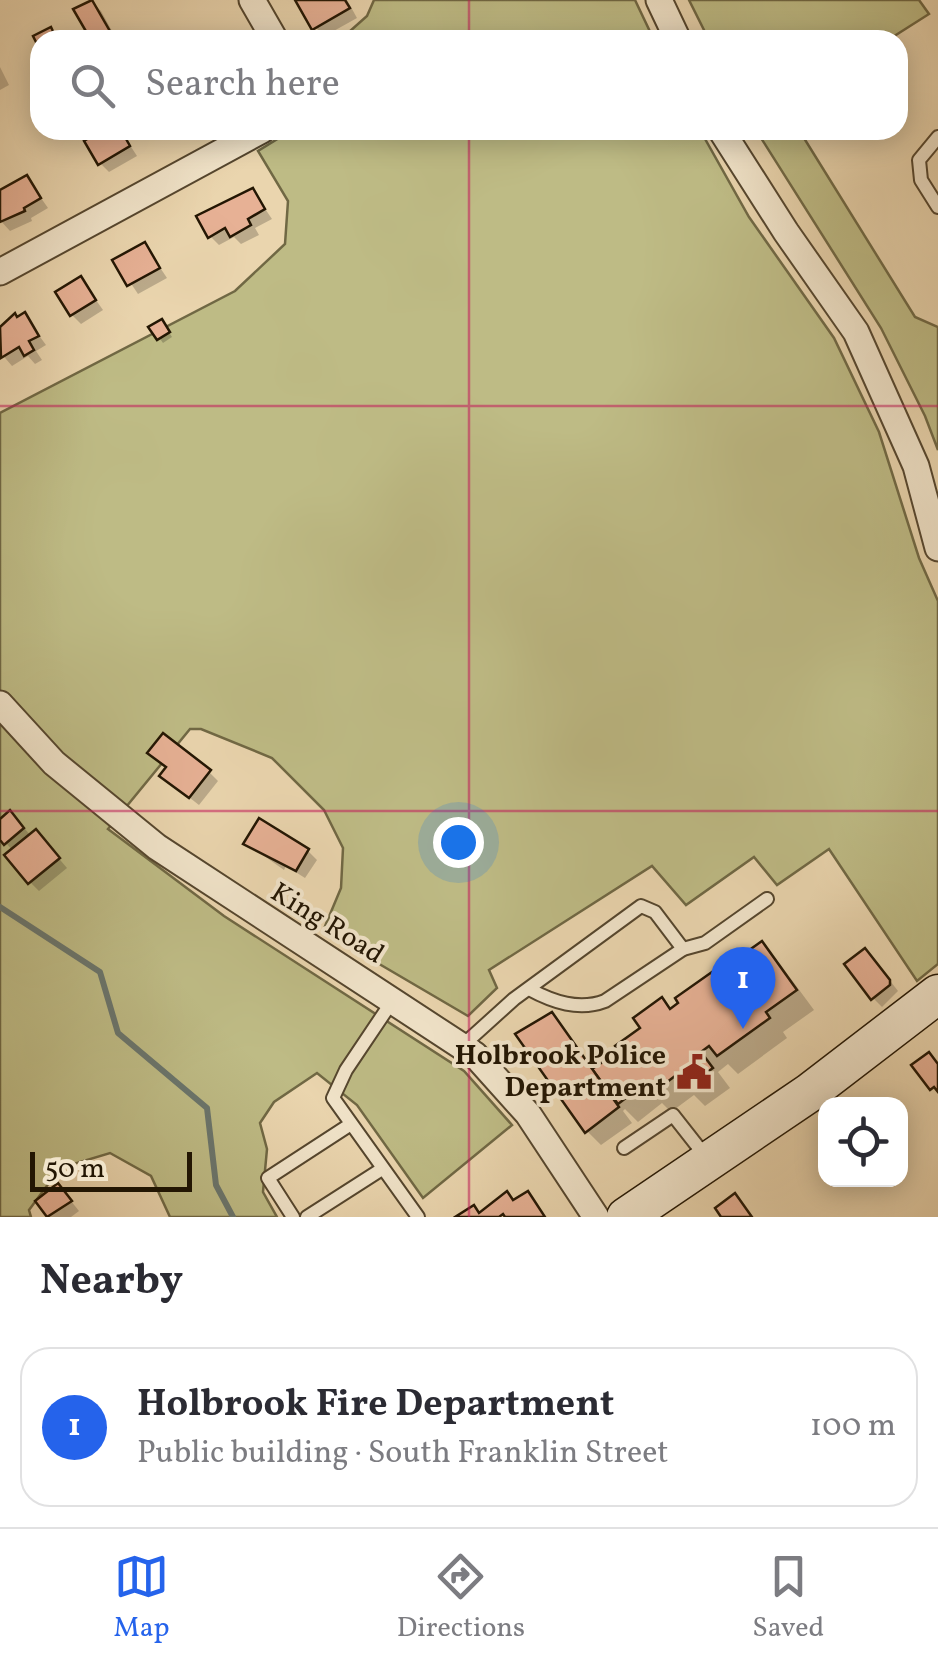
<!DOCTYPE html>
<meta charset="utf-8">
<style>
body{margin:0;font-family:Vollkorn,serif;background:#f2f2f3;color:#2b2b33}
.controls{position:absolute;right:30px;bottom:30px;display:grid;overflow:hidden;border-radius:20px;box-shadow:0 5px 25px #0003}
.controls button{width:90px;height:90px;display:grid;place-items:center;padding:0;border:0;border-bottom:2px solid #e1e1e2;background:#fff;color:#2b2b33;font:50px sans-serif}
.scale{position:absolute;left:30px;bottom:25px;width:162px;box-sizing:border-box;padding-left:10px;border:5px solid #231603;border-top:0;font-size:28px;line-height:35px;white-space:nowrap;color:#231603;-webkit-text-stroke:8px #f1e4ca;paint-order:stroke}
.you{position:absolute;left:458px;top:842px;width:35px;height:35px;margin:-25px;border:8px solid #fff;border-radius:50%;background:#1a73e8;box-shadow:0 0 0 15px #1a73e833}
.badge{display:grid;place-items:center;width:65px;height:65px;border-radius:50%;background:#2563eb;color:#fff;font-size:32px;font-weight:700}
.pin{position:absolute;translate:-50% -82px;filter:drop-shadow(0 2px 5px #0008)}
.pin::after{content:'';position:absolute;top:52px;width:35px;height:30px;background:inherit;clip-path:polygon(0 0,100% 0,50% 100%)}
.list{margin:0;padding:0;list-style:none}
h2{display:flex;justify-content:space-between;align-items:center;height:130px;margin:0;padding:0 40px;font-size:42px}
h2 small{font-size:32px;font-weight:400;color:#7c7c81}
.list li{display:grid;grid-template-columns:65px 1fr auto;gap:30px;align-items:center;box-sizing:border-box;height:160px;margin:0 20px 20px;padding:0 20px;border:2px solid #e1e1e2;border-radius:30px}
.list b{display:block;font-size:38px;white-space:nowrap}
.list p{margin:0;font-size:32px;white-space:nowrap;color:#7c7c81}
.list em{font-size:32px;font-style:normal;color:#7c7c81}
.icon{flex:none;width:55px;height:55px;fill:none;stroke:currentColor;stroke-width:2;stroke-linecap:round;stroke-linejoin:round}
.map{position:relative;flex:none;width:938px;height:1217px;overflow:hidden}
.search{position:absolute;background:#fff;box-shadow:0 5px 25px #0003;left:30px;right:30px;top:30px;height:110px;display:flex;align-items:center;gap:25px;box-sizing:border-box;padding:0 35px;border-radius:30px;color:#7c7c81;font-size:38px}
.sheet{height:310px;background:#fff}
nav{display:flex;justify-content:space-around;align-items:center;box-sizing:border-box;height:140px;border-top:2px solid #e1e1e2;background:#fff;font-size:28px;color:#7c7c81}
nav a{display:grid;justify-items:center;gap:5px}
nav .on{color:#2563eb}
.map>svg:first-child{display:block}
.green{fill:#bebb85;stroke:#706844;stroke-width:2.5}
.shadow{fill:#0003}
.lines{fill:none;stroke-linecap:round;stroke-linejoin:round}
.stream{stroke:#6b766d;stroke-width:6}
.building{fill:#e7b195;stroke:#231603;stroke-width:2.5}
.lane-casing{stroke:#55462e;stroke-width:16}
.street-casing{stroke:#55462e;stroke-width:29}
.secondary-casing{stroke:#231603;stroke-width:41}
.lane{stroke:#f1e4ca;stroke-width:12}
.street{stroke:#f1e4ca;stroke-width:25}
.secondary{stroke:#f1e4ca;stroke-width:38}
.grid{fill:none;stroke:#c2185b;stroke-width:2.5;stroke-opacity:0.55}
.labels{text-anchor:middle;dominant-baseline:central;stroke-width:8;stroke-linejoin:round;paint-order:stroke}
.street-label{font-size:28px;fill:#231603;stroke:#f1e4ca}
.poi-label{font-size:28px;font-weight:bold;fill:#231603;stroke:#f1e4ca;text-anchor:end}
</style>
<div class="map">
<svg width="938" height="1217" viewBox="0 0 938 1217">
<rect width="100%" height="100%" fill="#ead5ae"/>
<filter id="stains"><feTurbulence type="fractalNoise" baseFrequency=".002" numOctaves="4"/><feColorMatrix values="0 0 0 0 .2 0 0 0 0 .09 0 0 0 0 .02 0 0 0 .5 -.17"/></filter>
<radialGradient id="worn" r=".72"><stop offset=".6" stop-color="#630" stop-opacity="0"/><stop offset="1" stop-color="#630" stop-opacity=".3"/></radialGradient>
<!-- green -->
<g class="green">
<path d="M374 0H635L654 40H340L367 16Z"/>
<path d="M689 0H919L929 14 888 40H709Z"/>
<path d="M292 130H700L749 217 834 338 879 432 919 558 938 601V964L917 981 829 849 777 885 754 857 686 905 652 866 489 970 497 988 468 1016 323 931 341 888 343 848 324 810 272 758 201 729H190L108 829 224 916 464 1071 512 1125 423 1198 357 1105 317 1073 274 1102 260 1123 267 1149 263 1192 277 1217H170L151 1176 110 1153 60 1168 29 1210 31 1217H0V413L235 291 285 244 288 201 258 151Z"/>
<path d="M756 130H799L915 317 938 327V450L925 416 881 328Z"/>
</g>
<!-- shadow -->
<g class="shadow">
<path d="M297 0H347L357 18 323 37Z"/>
<path d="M92 2 101 11 117 40H93Z"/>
<path d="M0 67 9 85 0 90Z"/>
<path d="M107 130H120L137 156 109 172 100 163Z"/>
<path d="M27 178 48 208 31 218 32 221 10 231 0 220V193Z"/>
<path d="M253 191 272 219 255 228 259 235 241 244 234 237 219 245 210 236Z"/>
<path d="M145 245 167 278 138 294 116 261Z"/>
<path d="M81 279 103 310 81 324 72 315Z"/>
<path d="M24 315 46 345 36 351 42 360 35 364 28 356 12 366 0 352V329Z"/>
<path d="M165 326 172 337 163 343 152 328Z"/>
<path d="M168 768 209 772 218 781 199 805 172 784Z"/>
<path d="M0 822H19L31 836 44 841 67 868 39 891 30 882 13 851 0 836Z"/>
<path d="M246 843 308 851 317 860 305 878 286 866 284 870Z"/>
<path d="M761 945 780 964 814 1010 783 1032 787 1038 738 1074 728 1064 718 1072 730 1088 705 1106 694 1095 671 1112 662 1103 638 1122 625 1109 623 1111 632 1123 601 1145 587 1131 552 1016 595 1070 622 1052 643 1028 661 1000 672 1010Z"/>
<path d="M874 960 898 991 882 1007 873 998Z"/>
<path d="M904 1157 908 1162 900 1172V1160Z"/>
<path d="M67 1196 79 1211 71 1217H50L38 1202Z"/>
</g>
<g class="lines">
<!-- stream -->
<path class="stream" d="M0 907 100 972 118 1033 207 1108 216 1185 233 1217"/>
</g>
<!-- building -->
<g class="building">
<path d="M92 0 111 33 98 40H91L73 9Z"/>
<path d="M295 0H345L350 8 312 30Z"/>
<path d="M51 27 57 40H40V50L33 36Z"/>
<path d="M102 130H121L130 146 98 165 84 141Z"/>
<path d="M27 175 41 198 24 208 25 211 0 222V190Z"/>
<path d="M253 188 265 209 248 219 251 225 230 237 225 228 208 238 196 216Z"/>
<path d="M145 242 160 268 127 286 112 260Z"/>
<path d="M81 276 96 300 70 316 55 292Z"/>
<path d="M25 312 39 336 29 341 34 350 24 356 19 347 1 358 0 327 15 313 17 317Z"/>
<path d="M162 319 170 332 157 340 148 327Z"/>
<path d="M163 733 211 770 189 798 159 776 166 767 147 753Z"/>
<path d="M10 810 24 828 4 845 0 840V819Z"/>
<path d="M259 818 309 849 296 871 243 844Z"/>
<path d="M36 829 60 858 28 884 4 855Z"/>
<path d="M762 941 797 990 766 1012 770 1018 717 1056 709 1046 701 1052 713 1068 684 1089 675 1076 650 1095 643 1085 618 1104 592 1069 618 1052 615 1046 640 1028 633 1018 662 997 670 1009 678 1003 675 998 729 960 731 963Z"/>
<path d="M865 948 890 980V985L871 1000 844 964Z"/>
<path d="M552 1012 619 1107 585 1133 515 1034Z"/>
<path d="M929 1052 938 1064V1092L934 1087 930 1090 911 1065Z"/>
<path d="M58 1183 72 1201 47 1217 35 1201Z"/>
<path d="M507 1191 513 1200 528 1191 545 1217H505L503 1214 499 1217H455L474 1205 479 1213Z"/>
<path d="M735 1193 752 1217H721L715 1208Z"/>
</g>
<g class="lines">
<defs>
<g id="lane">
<path d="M938 137 919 160 921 180 938 207"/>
<path d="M529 989C553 1002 579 1011 605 1001L683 949 705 943 767 899"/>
<path d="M393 1000 346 1070 333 1098 418 1217"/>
<path d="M462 1046 514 999 641 906 655 912 683 949"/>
<path d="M624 1148 673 1115 706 1157"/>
<path d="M293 1217 268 1178 351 1124"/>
<path d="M307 1217 382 1169"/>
</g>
<g id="street">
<path d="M252 0 275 40"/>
<path d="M659 0 678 40"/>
<path d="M721 130 786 232 856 332 916 466 938 548"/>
<path d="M0 272 262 130"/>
<path d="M0 704 54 763 157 847 475 1055 528 1114 596 1217"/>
</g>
<path id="secondary" d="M626 1217 809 1093 938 994"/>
</defs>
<!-- lane casing -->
<use href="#lane" class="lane-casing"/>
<!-- street casing -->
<use href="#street" class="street-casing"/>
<!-- secondary casing -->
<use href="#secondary" class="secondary-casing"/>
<!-- lane -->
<use href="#lane" class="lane"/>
<!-- street -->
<use href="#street" class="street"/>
<!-- secondary -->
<use href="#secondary" class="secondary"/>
</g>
<!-- grid -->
<path class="grid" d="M469 0V40M469 130V1217M0 406H938M0 811H938"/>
<!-- icons -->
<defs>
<symbol id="civic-bare" viewBox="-9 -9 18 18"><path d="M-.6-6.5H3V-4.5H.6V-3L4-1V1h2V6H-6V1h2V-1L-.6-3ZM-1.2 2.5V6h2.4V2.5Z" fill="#8f2418" stroke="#f1e4ca" stroke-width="2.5" paint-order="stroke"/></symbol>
</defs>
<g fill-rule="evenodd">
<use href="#civic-bare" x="669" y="1047" width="50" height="50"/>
</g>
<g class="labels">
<!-- street labels -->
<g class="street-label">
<text transform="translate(327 924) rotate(32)">King Road</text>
</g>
<!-- poi labels -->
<g class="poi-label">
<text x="666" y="1056">Holbrook Police<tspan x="666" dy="32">Department</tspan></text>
</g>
</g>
<rect width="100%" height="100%" filter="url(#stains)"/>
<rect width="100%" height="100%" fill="url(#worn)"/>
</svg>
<div class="controls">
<button><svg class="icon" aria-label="locate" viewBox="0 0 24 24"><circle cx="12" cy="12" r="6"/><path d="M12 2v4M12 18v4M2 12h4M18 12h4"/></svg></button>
</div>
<div class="scale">50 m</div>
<div class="you"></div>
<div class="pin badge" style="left:743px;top:1029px">1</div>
<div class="search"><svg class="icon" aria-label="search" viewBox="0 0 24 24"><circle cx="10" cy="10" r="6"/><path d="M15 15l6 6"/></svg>Search here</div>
</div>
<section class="sheet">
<h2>Nearby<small></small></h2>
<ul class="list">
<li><span class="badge">1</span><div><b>Holbrook Fire Department</b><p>Public building · South Franklin Street</p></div><em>100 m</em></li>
</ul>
</section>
<nav>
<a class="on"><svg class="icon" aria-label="map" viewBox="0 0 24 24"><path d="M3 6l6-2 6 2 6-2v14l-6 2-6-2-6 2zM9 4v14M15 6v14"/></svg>Map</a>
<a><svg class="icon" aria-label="directions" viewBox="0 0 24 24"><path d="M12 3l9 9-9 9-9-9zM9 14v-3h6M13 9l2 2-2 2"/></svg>Directions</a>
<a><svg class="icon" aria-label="saved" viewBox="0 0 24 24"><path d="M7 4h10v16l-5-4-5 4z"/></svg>Saved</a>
</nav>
